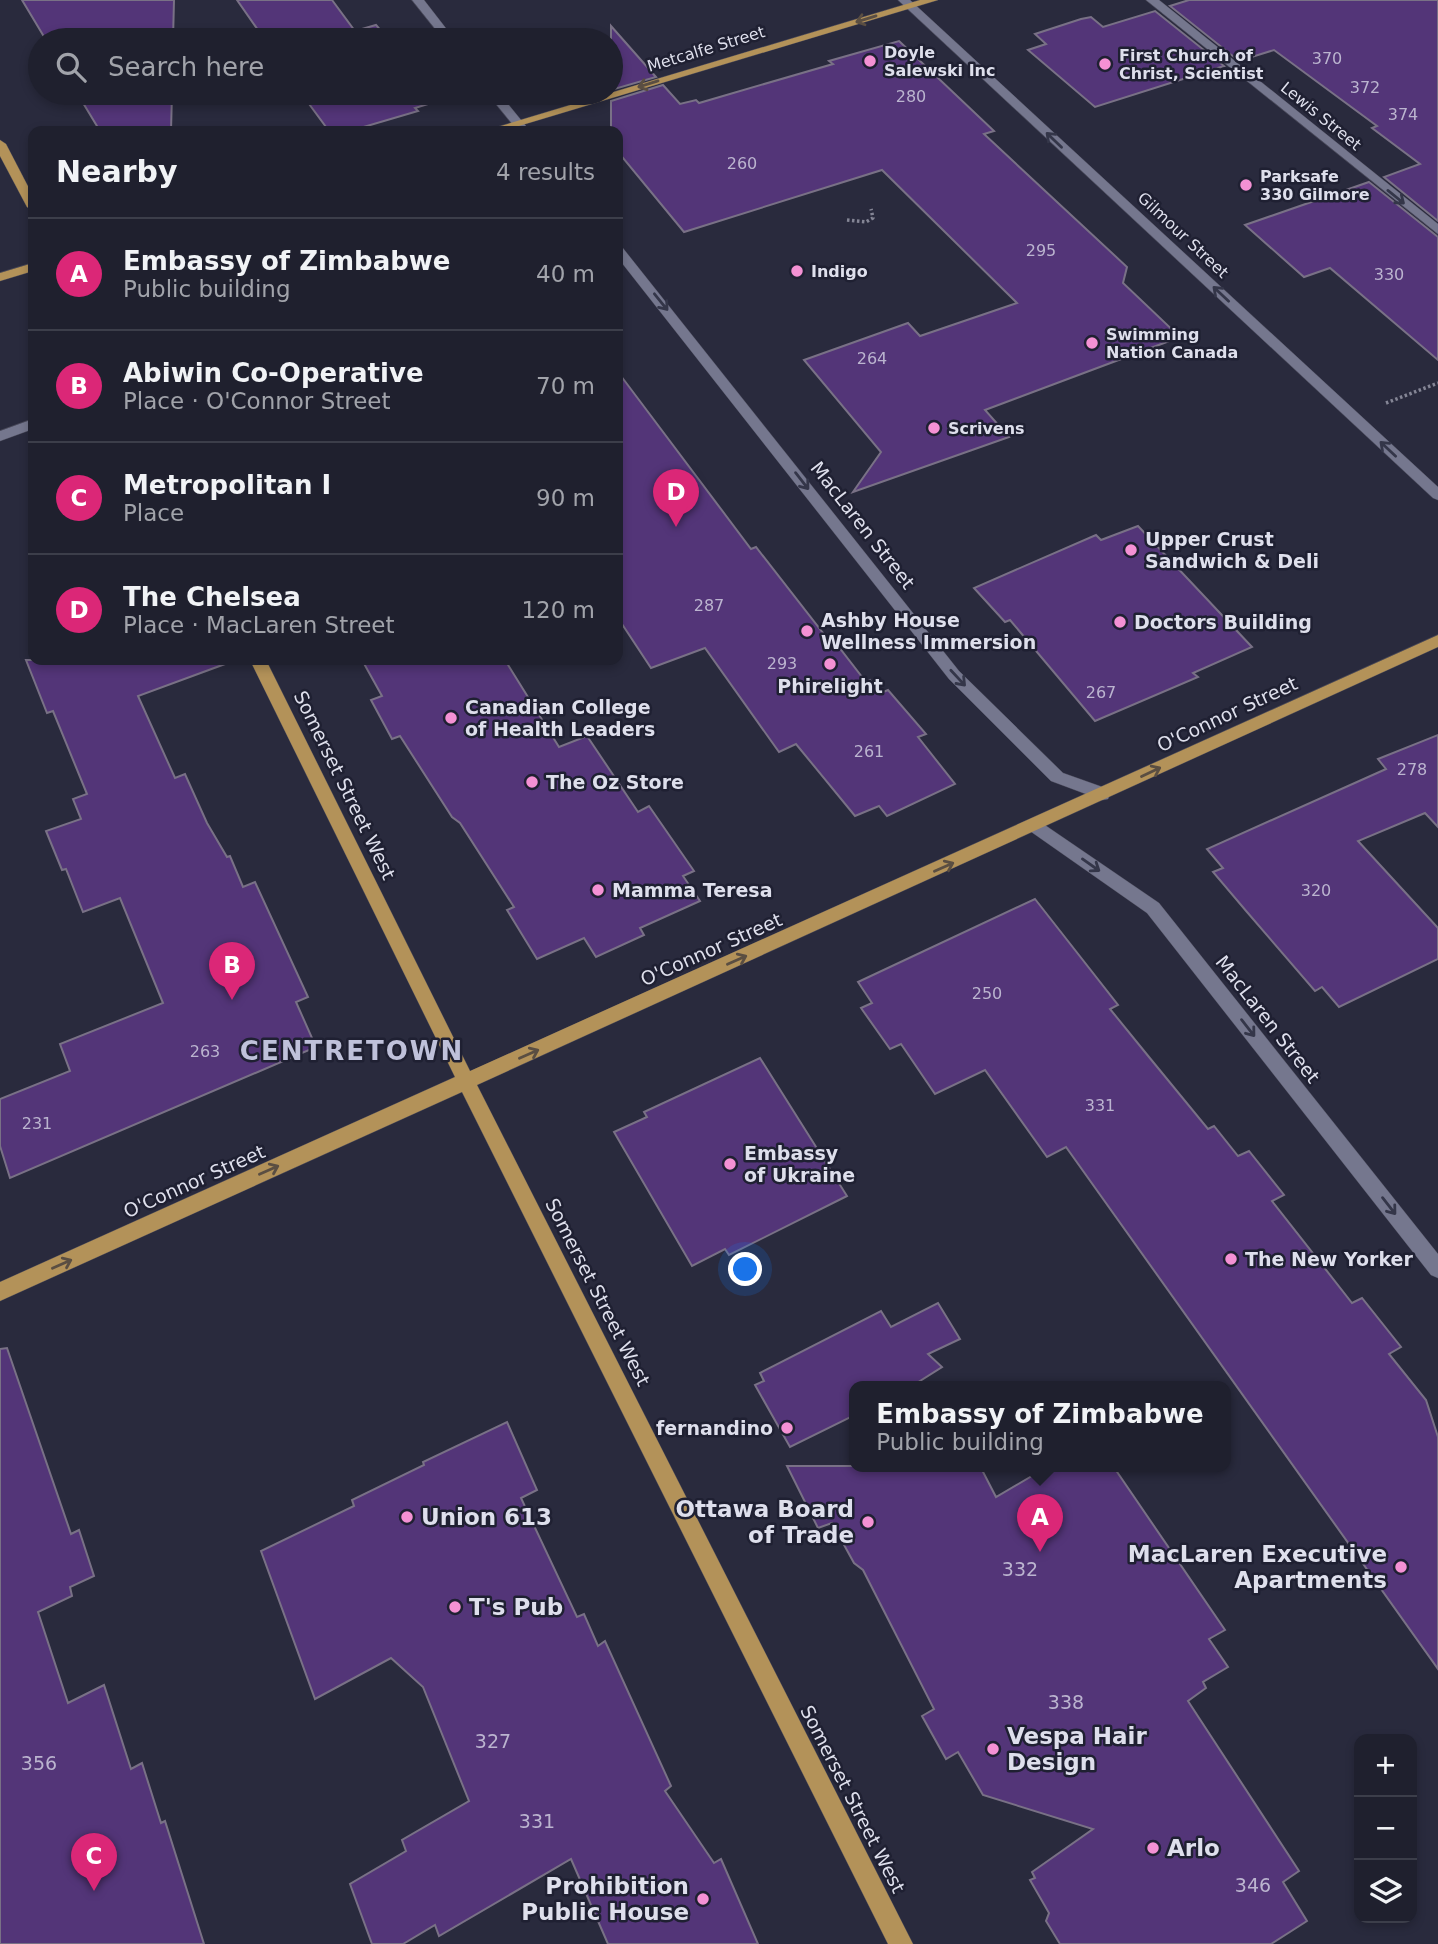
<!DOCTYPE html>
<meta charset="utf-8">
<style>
body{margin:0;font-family:"DejaVu Sans",sans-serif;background:#2c2d3a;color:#f1f3f6}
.controls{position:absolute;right:21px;bottom:21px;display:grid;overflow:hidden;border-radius:14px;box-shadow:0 4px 10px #0003}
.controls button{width:63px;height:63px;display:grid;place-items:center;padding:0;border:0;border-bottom:2px solid #3c3e4a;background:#1f202e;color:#f1f3f6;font:35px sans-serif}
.you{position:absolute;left:746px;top:1270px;width:24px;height:24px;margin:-18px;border:5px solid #fff;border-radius:50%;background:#1a73e8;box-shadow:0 0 0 10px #1a73e833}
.badge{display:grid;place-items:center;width:46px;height:46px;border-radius:50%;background:#db2777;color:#fff;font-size:23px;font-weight:700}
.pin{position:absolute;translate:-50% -58px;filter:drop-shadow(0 2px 4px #0008)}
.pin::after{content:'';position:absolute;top:37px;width:24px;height:21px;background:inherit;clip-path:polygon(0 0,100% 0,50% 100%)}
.popup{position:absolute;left:849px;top:1381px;width:382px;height:91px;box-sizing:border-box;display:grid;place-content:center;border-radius:14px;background:#1f202e;filter:drop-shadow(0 2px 5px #0005);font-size:23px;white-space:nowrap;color:#a1a3aa}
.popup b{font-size:26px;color:#f1f3f6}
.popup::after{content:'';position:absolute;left:50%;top:100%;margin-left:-14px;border:14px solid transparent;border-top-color:#1f202e}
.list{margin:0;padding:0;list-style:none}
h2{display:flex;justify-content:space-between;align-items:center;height:91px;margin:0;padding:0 28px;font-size:30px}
h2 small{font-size:23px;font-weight:400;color:#a1a3aa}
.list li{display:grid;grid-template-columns:46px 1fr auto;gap:21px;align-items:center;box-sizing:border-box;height:112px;padding:0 28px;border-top:2px solid #3c3e4a}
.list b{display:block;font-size:26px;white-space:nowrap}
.list p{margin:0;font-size:23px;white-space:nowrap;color:#a1a3aa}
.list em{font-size:23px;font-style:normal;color:#a1a3aa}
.icon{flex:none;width:38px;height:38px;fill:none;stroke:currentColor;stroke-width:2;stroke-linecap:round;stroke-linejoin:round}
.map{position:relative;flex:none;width:1438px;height:1944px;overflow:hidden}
.search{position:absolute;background:#1f202e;box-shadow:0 4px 10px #0003;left:28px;top:28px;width:595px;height:77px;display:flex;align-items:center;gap:18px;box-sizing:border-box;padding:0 24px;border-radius:38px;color:#a1a3aa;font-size:26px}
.panel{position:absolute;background:#1f202e;box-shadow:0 4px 10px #0003;left:28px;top:126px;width:595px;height:539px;border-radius:14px}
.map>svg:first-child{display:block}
.building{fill:#533578;stroke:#797186;stroke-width:2}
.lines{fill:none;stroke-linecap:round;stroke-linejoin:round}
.minor-casing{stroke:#474757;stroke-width:1}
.major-casing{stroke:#474757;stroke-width:1}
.path{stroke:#848595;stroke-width:3.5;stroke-dasharray:2.5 2.5;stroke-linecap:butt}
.minor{fill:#75778e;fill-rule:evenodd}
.major{fill:#b39259;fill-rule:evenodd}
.oneway{stroke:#5a4e42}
.oneway2{stroke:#343649}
.poi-dot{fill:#f491d4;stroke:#1f2032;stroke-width:2.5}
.labels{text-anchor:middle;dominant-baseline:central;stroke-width:5;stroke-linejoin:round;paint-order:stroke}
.far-street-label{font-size:16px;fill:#dedfec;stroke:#1f2032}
.far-poi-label{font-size:16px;font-weight:bold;fill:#dedfec;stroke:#1f2032;text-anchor:start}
.number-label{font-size:16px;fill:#bbb4cf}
.street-label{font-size:19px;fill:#dedfec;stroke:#1f2032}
.poi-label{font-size:19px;font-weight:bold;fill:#dedfec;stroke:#1f2032;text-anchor:start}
.near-number-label{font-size:19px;fill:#bbb4cf}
.near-poi-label{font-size:23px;font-weight:bold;fill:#dedfec;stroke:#1f2032;text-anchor:start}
.district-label{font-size:26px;font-weight:bold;letter-spacing:2px;fill:#bfc1da;stroke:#1f2032}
</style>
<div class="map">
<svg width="1438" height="1944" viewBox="0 0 1438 1944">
<rect width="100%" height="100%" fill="#292a3d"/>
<!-- building -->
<g class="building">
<path d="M22 0H174L173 40H46Z"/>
<path d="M237 0H332L355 31 376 25 389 40H265Z"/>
<path d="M1189 0H1438V221L1384 177 1420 164 1372 128 1377 126 1274 50 1239 61 1170 6Z"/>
<path d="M1155 11 1224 66 1095 107 1028 50 1046 44 1035 34 1081 19 1091 17 1103 27Z"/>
<path d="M611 26 656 77 611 90Z"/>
<path d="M899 41 994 131 984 134 1127 267 1123 283 1180 337 985 410 1009 437 853 492 881 452 804 360 908 323 920 336 1017 303 882 170 684 232 618 152V131H611V101L663 85 680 104 696 100 699 103 833 64 829 61Z"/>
<path d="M77 93H172L171 131H100Z"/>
<path d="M301 93H435L439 97 436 98 438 101 415 108 418 111 350 131H329Z"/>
<path d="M1369 182 1438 237V360L1330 268 1304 277 1245 225Z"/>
<path d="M618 372 751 549 756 547 834 647 838 646 866 682 870 680 881 693 888 690 926 734 918 737 955 784 887 816 879 806 855 816 796 744 779 752 705 648 651 668 618 618Z"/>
<path d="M1138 526 1252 647 1193 673 1198 677 1095 721 1010 620 1005 622 974 588 1096 535 1101 540Z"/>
<path d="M26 660H224L225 664 138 696 175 778 185 774 207 823 227 857 230 856 243 887 255 882 308 997 296 1002 316 1047 10 1178 0 1146V1099L70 1071 60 1044 163 1003 120 898 83 912 66 869 62 870 46 831 81 819 73 799 87 794 53 711 47 713Z"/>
<path d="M362 660H505L559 747 587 736 638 812 649 806 694 871 683 876 700 901 640 928 644 935 596 957 584 938 537 959 507 910 514 907 460 823 452 817 400 736 392 739 371 700 382 696Z"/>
<path d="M1438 735V827L1425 813 1358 841 1438 928V959L1339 1007 1322 987 1315 991 1247 912 1213 872 1223 868 1207 849 1386 769 1378 759Z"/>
<path d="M1035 899 1118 1005 1110 1009 1149 1057 1208 1129 1214 1126 1238 1156 1249 1151 1284 1195 1272 1201 1352 1303 1362 1298 1401 1347 1389 1354 1426 1400 1438 1437V1669L1066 1147 1047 1157 985 1070 935 1094 901 1044 890 1049 861 1008 872 1003 858 982Z"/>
<path d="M760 1058 847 1196 729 1255 725 1249 692 1266 614 1132 647 1117 644 1112Z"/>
<path d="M938 1303 960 1339 928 1354 942 1367 912 1386H855V1415L790 1447 755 1385 764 1381 760 1373 881 1311 891 1327Z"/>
<path d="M7 1348 71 1534 79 1530 94 1576 70 1587 72 1596 38 1612 68 1703 104 1685 131 1769 142 1763 161 1823 165 1821 204 1944H0V1349Z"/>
<path d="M507 1422 537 1490 521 1498 577 1617 584 1614 598 1646 605 1641 671 1786 665 1791 714 1863 721 1859 758 1944H608L571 1859 439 1936 435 1925 403 1944H372L350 1884 406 1851 402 1840 469 1801 423 1687 391 1658 315 1699 261 1551 354 1506 352 1500 424 1465 423 1462Z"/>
<path d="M787 1466H980L996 1497 1049 1466H1113L1225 1630 1209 1639 1228 1667 1203 1682 1206 1688 1188 1701 1299 1871 1283 1882 1307 1921 1271 1944H1060L1046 1921 1049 1913 1030 1880 1035 1878 1032 1872 1093 1829 983 1795 958 1752 946 1759 922 1716 934 1709 863 1570 854 1563 832 1523 818 1528Z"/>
</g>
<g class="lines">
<defs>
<g id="minor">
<path d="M412 0H424L455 40H444Z"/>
<path d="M898 0H910L1438 487V500L1433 498Z"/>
<path d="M1146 0H1159L1438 224V234Z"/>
<path d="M487 93H499L530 131H518Z"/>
<path d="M618 246 622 247 959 671 1063 773 1108 789 1110 794 1108 799 1102 800 1051 781 949 679 618 258Z"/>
<path d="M33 419V429L0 441V431Z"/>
<path d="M1036 819 1159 903 1438 1254V1278L1431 1275 1147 913 1030 831 1028 826 1030 821Z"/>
</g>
<g id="major">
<path d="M920 0H938L502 131H484Z"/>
<path d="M0 140 6 144 33 196V211L27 207 0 156Z"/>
<path d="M33 263V271L0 281V273Z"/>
<path d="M1438 635V647L477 1085 913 1944H888L462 1092 0 1301V1282L455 1077 250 660H266L470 1071Z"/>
</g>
</defs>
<!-- minor casing -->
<use href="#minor" class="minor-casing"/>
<!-- major casing -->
<use href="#major" class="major-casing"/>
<!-- path -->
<g class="path">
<path d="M847 220 866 222 873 218 871 209"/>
<path d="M1386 403 1438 383"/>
</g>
<!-- minor -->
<use href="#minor" class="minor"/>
<!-- major -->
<use href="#major" class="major"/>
</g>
<!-- one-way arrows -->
<defs><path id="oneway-shaft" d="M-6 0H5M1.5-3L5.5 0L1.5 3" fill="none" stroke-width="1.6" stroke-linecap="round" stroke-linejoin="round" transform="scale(1.75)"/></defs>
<g class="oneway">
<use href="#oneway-shaft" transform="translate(866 19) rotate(163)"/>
<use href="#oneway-shaft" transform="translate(648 84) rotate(163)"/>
<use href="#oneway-shaft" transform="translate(1151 772) rotate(-25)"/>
<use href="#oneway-shaft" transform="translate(944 867) rotate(-24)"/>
<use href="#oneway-shaft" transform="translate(737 960) rotate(-24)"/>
<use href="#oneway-shaft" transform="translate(529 1054) rotate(-24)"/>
<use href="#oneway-shaft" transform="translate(269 1170) rotate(-24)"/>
<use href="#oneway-shaft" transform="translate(62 1264) rotate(-24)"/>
</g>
<g class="oneway2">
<use href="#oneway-shaft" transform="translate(1054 140) rotate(-136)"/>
<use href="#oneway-shaft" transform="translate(1396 197) rotate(39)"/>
<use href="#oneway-shaft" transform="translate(1221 294) rotate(-137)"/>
<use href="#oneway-shaft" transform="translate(661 302) rotate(51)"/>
<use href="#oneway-shaft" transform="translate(1388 449) rotate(-137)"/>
<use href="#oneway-shaft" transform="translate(802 481) rotate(52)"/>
<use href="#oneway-shaft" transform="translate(958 678) rotate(47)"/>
<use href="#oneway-shaft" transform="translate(1091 865) rotate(35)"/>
<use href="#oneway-shaft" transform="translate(1248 1028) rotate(52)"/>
<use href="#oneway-shaft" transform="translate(1389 1206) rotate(52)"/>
</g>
<!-- markers -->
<g class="poi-dot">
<circle cx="870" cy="61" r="7"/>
<circle cx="1105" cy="64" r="7"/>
<circle cx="1246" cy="185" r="7"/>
<circle cx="797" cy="271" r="7"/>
<circle cx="1092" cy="343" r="7"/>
<circle cx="934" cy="428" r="7"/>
<circle cx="1131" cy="550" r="7"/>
<circle cx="1120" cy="622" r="7"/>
<circle cx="807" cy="631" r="7"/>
<circle cx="830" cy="664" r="7"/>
<circle cx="451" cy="718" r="7"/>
<circle cx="532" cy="782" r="7"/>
<circle cx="598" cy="890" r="7"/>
<circle cx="730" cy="1164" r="7"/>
<circle cx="1231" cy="1259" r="7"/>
<circle cx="787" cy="1428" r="7"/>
<circle cx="407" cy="1517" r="7"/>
<circle cx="868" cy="1522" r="7"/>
<circle cx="1401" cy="1567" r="7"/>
<circle cx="455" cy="1607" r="7"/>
<circle cx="993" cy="1749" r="7"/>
<circle cx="1153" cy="1848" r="7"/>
<circle cx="703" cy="1899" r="7"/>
</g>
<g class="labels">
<!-- far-street labels -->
<g class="far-street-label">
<text transform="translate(706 49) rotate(-17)">Metcalfe Street</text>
<text transform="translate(1321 116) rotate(39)">Lewis Street</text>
<text transform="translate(1183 235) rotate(43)">Gilmour Street</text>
</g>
<!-- far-poi labels -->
<g class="far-poi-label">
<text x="884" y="52">Doyle<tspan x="884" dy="18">Salewski Inc</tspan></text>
<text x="1119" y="55">First Church of<tspan x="1119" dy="18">Christ, Scientist</tspan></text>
<text x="1260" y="176">Parksafe<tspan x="1260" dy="18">330 Gilmore</tspan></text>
<text x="811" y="271">Indigo</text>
<text x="1106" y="334">Swimming<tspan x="1106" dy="18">Nation Canada</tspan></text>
<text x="948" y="428">Scrivens</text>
</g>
<!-- number labels -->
<g class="number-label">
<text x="1327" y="58">370</text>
<text x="1365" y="87">372</text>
<text x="911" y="96">280</text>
<text x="1403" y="114">374</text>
<text x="742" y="163">260</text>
<text x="1041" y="250">295</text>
<text x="1389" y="274">330</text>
<text x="872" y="358">264</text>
<text x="709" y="605">287</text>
<text x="782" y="663">293</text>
<text x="1101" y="692">267</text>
<text x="869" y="751">261</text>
<text x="1412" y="769">278</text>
<text x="1316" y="890">320</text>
<text x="987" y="993">250</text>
<text x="205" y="1051">263</text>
<text x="1100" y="1105">331</text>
<text x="37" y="1123">231</text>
</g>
<!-- street labels -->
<g class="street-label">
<text transform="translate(863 525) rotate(52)">MacLaren Street</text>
<text transform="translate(1227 714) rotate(-25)">O'Connor Street</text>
<text transform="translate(345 785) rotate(64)">Somerset Street West</text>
<text transform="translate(711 949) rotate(-24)">O'Connor Street</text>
<text transform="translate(1268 1019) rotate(52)">MacLaren Street</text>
<text transform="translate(194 1181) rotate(-24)">O'Connor Street</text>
<text transform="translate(598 1292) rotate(63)">Somerset Street West</text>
<text transform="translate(853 1799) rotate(63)">Somerset Street West</text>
</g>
<!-- poi labels -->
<g class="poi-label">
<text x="1145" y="539">Upper Crust<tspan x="1145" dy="22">Sandwich &amp; Deli</tspan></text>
<text x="821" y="620">Ashby House<tspan x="821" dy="22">Wellness Immersion</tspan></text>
<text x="1134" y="622">Doctors Building</text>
<text x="830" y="686" text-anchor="middle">Phirelight</text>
<text x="465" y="707">Canadian College<tspan x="465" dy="22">of Health Leaders</tspan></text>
<text x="546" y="782">The Oz Store</text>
<text x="612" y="890">Mamma Teresa</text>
<text x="744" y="1153">Embassy<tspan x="744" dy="22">of Ukraine</tspan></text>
<text x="1245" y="1259">The New Yorker</text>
<text x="773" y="1428" text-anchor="end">fernandino</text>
</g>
<!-- near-number labels -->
<g class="near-number-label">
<text x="1020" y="1569">332</text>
<text x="1066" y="1702">338</text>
<text x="493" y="1741">327</text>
<text x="39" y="1763">356</text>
<text x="537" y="1821">331</text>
<text x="1253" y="1885">346</text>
</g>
<!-- near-poi labels -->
<g class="near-poi-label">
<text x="854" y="1509" text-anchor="end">Ottawa Board<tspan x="854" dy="26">of Trade</tspan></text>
<text x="421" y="1517">Union 613</text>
<text x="1387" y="1554" text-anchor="end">MacLaren Executive<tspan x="1387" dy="26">Apartments</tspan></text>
<text x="469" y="1607">T's Pub</text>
<text x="1007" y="1736">Vespa Hair<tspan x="1007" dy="26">Design</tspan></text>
<text x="1167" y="1848">Arlo</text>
<text x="689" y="1886" text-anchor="end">Prohibition<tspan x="689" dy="26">Public House</tspan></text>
</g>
<!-- district labels -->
<g class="district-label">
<text x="352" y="1051">CENTRETOWN</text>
</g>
</g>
</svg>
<div class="controls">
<button>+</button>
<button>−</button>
<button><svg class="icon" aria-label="layers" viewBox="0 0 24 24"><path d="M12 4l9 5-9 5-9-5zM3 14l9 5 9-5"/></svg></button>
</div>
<div class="you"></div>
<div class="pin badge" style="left:1040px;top:1552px">A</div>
<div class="popup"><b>Embassy of Zimbabwe</b>Public building</div>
<div class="pin badge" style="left:232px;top:1000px">B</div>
<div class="pin badge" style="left:94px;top:1891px">C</div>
<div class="pin badge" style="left:676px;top:527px">D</div>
<div class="search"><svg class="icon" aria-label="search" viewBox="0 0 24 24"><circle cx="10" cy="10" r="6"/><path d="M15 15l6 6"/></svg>Search here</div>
<section class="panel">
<h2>Nearby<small>4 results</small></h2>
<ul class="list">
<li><span class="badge">A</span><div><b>Embassy of Zimbabwe</b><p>Public building</p></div><em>40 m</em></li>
<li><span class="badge">B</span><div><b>Abiwin Co-Operative</b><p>Place · O'Connor Street</p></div><em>70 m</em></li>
<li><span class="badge">C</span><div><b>Metropolitan I</b><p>Place</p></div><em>90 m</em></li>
<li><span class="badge">D</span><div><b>The Chelsea</b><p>Place · MacLaren Street</p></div><em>120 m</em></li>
</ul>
</section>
</div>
